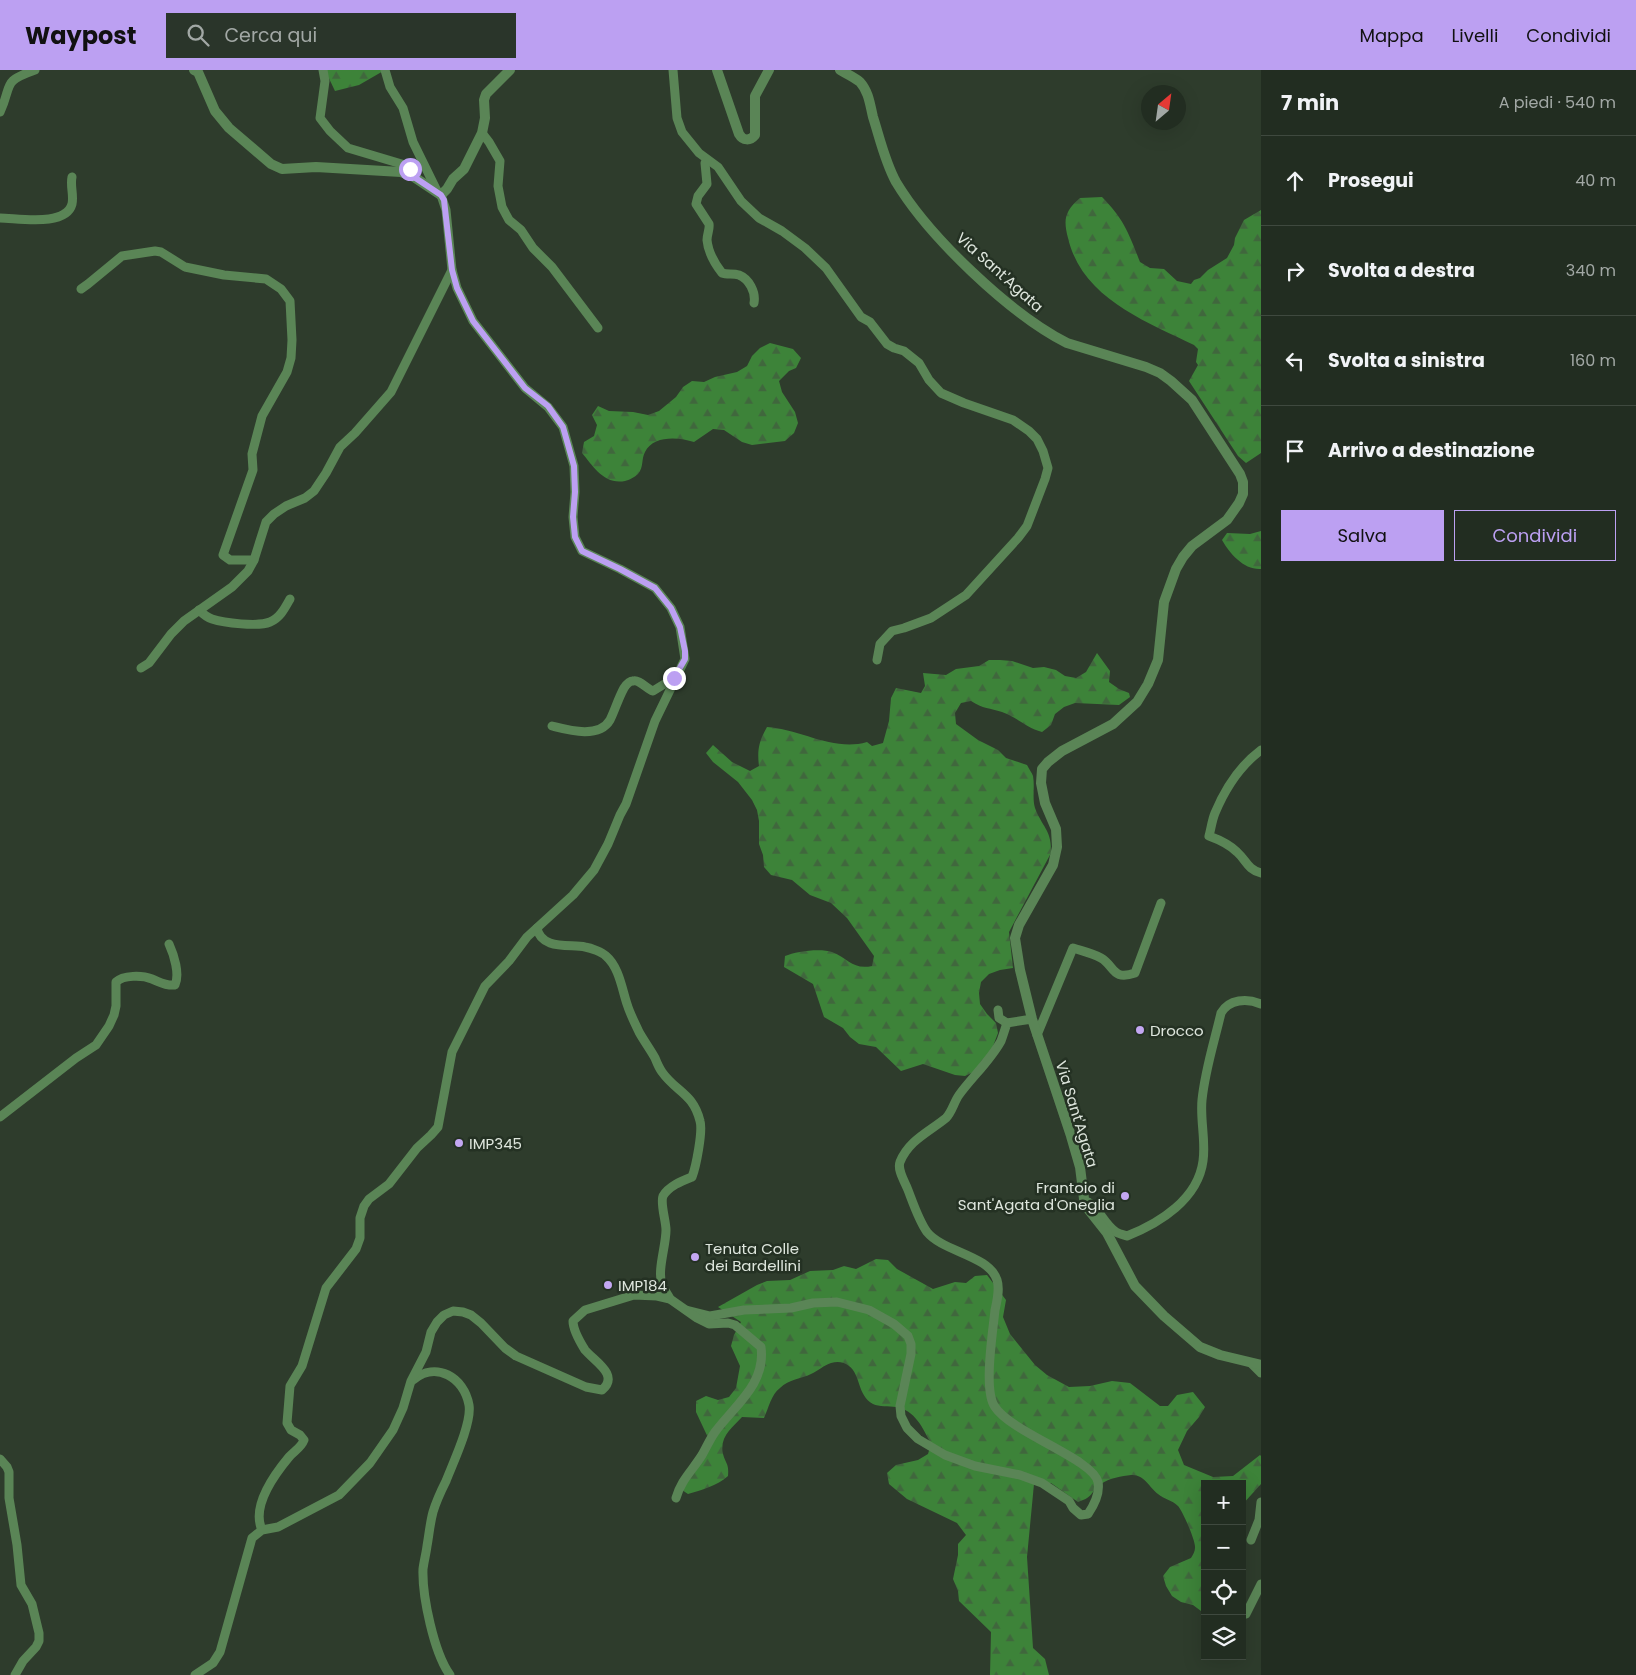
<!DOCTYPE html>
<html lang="it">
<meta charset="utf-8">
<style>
body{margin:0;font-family:Poppins,sans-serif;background:#2a352a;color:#f1f3f6}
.controls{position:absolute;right:15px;bottom:15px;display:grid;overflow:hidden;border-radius:0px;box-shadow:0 5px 20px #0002}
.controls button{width:45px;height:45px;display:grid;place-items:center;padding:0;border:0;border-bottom:1px solid #3f493f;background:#222d21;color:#f1f3f6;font:25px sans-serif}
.compass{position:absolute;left:1141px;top:15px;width:45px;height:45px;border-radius:50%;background:#222d21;box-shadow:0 5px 20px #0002;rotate:29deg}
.stop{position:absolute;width:15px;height:15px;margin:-11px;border:4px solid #bca0f2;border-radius:50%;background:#fff}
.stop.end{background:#bca0f2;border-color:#fff;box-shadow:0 1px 5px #0008}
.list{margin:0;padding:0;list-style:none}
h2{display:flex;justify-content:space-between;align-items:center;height:65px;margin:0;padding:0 20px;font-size:21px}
h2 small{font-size:16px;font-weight:400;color:#a2a8a5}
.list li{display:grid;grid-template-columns:32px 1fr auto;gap:15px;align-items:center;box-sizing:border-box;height:90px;padding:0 20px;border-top:1px solid #3f493f}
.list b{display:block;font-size:19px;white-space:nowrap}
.list em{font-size:16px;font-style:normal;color:#a2a8a5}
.actions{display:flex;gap:10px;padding:15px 20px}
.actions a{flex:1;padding:11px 0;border:1px solid #bca0f2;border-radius:0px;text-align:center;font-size:18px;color:#bca0f2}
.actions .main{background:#bca0f2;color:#111}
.icon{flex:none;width:28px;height:28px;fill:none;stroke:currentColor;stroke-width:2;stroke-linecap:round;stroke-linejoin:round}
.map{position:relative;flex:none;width:1261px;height:1605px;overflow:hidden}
header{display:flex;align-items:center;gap:30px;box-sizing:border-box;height:70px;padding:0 25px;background:#bca0f2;color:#111}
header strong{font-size:24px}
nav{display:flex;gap:28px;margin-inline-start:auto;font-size:18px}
.search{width:350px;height:45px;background:#2a352a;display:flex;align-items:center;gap:12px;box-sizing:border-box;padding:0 18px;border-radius:0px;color:#a2a8a5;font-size:19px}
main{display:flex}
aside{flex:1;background:#222d21}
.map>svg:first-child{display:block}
.forest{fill:url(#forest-firs)}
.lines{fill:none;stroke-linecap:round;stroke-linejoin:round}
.minor{stroke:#5a8556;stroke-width:9}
.tertiary{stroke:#5a8556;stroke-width:10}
.route{stroke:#bca0f2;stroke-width:6}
.poi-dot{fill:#c3a7f2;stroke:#243123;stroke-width:2}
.labels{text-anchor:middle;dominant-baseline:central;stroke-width:5;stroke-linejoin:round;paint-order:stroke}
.street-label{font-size:15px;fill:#dee6dd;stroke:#243123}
.poi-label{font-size:15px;fill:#dee6dd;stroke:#243123;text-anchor:start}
</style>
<header>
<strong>Waypost</strong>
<div class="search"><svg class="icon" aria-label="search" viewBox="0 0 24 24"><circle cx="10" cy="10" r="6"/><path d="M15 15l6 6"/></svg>Cerca qui</div>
<nav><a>Mappa</a><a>Livelli</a><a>Condividi</a></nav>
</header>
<main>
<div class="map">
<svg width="1261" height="1605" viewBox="0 0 1261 1605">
<defs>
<pattern id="forest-firs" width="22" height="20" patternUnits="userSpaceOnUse" patternTransform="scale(1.25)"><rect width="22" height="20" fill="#3d8339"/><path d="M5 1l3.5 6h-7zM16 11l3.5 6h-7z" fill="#40673d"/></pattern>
</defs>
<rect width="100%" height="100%" fill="#2e3c2c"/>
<!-- forest -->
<g class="forest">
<path d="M325 0H385L359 15 335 21Z"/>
<path d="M1102 127C1124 149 1129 164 1140 192L1150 198 1164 199 1177 211 1191 214 1194 210 1200 208 1208 200 1227 188 1234 175 1235 168 1244 150 1261 140V383L1246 393 1238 386 1189 311 1198 295 1196 292 1198 279 1194 275C1145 251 1082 228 1068 168 1063 149 1065 141 1080 128Z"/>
<path d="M770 273 793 279 801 288 796 298 789 301 779 311 782 322 795 342 798 353 794 363 785 371 752 375 742 372 724 360 713 359 694 372C679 367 653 365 645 382 641 389 644 397 638 404 635 407 629 410 625 411 604 415 593 396 582 383L584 372 594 366 597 355 592 345 598 336 609 341 633 342 648 345 659 341 676 327 683 317 692 311 704 312 715 307 737 302 747 296 752 286 760 278Z"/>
<path d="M1261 461V499C1244 500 1230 484 1222 470L1227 463 1250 464Z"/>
<path d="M1097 583 1110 601 1109 612 1119 619 1129 623 1130 627 1119 635 1075 633 1064 637 1055 644 1051 655 1042 662C1026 658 1017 647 1002 642 990 638 983 639 971 631L961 633 955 643 956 654 978 670 998 680 1006 688 1027 695C1029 699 1032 703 1033 706 1035 717 1032 728 1035 738 1042 757 1052 760 1051 783L1009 862 1013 898 1000 900 989 904 981 912 979 923 980 934 987 944 996 953 998 963 990 984 976 1001 965 1006 955 1005 923 994 901 1001 876 977 859 974 850 967 843 958 824 947 813 914 784 897 785 886C796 881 821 878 832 882 849 889 853 900 872 896L874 886 847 848 831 833 810 825 792 810 771 805 764 797 763 785 759 774V751L757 740 752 730 738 712 713 692 706 683 713 675 732 692 750 701 759 696C757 680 759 671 767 657 800 659 834 682 867 672L872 676 883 673 889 651 891 628 896 618 921 623 925 616 923 603 946 605 956 599 979 596 989 590H1000L1012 591 1033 598 1044 597 1056 600 1065 606 1076 608 1086 602Z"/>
<path d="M876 1189 888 1190 897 1199 933 1219 955 1212 966 1213 975 1206 987 1205 1006 1230 1003 1247 1010 1264 1035 1295 1047 1305 1069 1317 1090 1316 1112 1311 1130 1313 1160 1336H1168L1177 1325 1193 1322 1205 1337 1199 1347 1187 1361 1178 1380 1184 1395 1213 1407 1233 1406 1260 1385 1261 1386V1414L1242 1435V1414H1205V1544L1193 1535 1181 1532 1172 1526 1166 1516 1163 1506 1170 1497 1191 1488C1193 1485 1195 1481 1195 1478 1196 1471 1182 1440 1178 1436 1172 1430 1164 1429 1158 1424 1149 1417 1144 1404 1131 1405 1122 1406 1109 1408 1101 1414 1090 1422 1094 1427 1078 1432L1051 1413 1034 1414 1027 1487 1033 1578 1045 1589 1049 1605H990L991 1562 959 1531 958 1521 953 1509 958 1485V1474L966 1465 957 1453 907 1429 889 1414 887 1403 896 1395 918 1390 928 1384 931 1374C923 1358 915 1340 896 1337 889 1336 879 1337 873 1334 857 1325 861 1305 849 1296 844 1292 838 1291 831 1293 824 1295 818 1301 811 1304 801 1309 789 1309 780 1318 771 1325 769 1337 764 1348L742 1347C732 1358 719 1367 723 1384 726 1395 729 1393 728 1406 717 1416 701 1420 688 1424L679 1418 711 1374 696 1342V1331L706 1326 718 1330 729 1327 736 1318 740 1296 731 1276 734 1265 741 1252 718 1237 757 1215 767 1211 790 1210 810 1201 833 1200 844 1196 856 1199Z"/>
</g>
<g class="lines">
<!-- minor -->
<g class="minor">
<path d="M323 0 325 11 320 48 330 61 348 78 405 95 412 101 414 107"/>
<path d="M385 0 390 17 403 38 413 72 438 123"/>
<path d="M673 0 677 48 682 62 699 83 718 97 741 131 759 148 782 161 805 178 826 198 861 247 870 252 887 274 894 278 904 281 919 293 929 310 941 323 964 333 1013 350 1029 361 1037 369 1043 381 1048 398 1045 409 1027 456 1018 468 966 525 931 548 904 558 892 561 880 574 877 590"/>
<path d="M0 42C13 14 1 12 35 0"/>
<path d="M482 63 489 72 500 91 498 116 502 137 509 150 521 160 533 178 552 197 598 258"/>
<path d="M707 90 705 93 707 114 698 126 696 134 709 154C710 159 707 164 707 170 708 181 715 194 722 203 727 205 733 203 739 205 749 209 756 222 754 233"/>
<path d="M0 148C18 148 66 157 72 134 74 125 70 116 72 107"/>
<path d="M81 219 88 214 122 186 155 181 161 182 185 197 224 205 266 209 281 219 290 231 292 270 291 288 287 302 262 346 252 384 253 400 223 485 230 490H254"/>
<path d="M199 540C203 544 206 547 212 549 224 553 258 557 270 552 280 548 285 538 290 529"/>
<path d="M141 598 149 593 171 564 184 551 232 517 248 501 254 490 266 452 274 444 286 436 305 428 314 421 326 403 340 377 355 363 391 322 452 200"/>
<path d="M552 656C568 660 599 669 610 650 615 640 618 629 624 618 626 615 629 611 633 611 639 609 647 619 653 621L674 608"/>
<path d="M1261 680C1241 695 1225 719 1215 743 1212 750 1211 759 1209 766 1220 770 1229 774 1237 782 1247 791 1247 799 1261 803"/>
<path d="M537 858C541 880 570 874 585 877 591 878 602 882 606 886 619 897 622 919 627 934 630 944 635 953 639 962 644 971 650 979 655 988 657 993 659 998 662 1002 676 1022 693 1023 700 1051 703 1061 696 1097 692 1107 682 1111 669 1116 663 1126 660 1133 666 1151 666 1160 666 1176 657 1200 662 1215 664 1220 668 1224 670 1229"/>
<path d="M998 940 999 948 1007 953"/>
<path d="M1037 965 1073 878C1082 881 1092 883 1101 888 1115 896 1112 911 1135 903L1161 833"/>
<path d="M0 1047 76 988 96 975 109 956 114 945 116 936V912C123 905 142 905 152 909 160 912 165 916 175 915 180 904 174 885 169 874"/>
<path d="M1085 1133 1088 1132C1100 1139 1104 1154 1116 1162 1119 1164 1124 1165 1127 1166 1160 1153 1198 1129 1203 1091 1206 1071 1200 1050 1202 1030 1205 1000 1214 973 1221 943 1229 929 1247 928 1261 934"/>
<path d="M686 1240 710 1246 744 1240 791 1238 813 1233 837 1232 869 1240 894 1254 908 1266 911 1274V1284L900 1336 901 1346 907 1358 918 1369 945 1385 975 1396 1020 1405 1042 1413 1069 1431 1073 1438 1081 1445 1088 1444C1094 1435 1100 1422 1098 1412 1093 1389 1012 1363 995 1337 983 1321 993 1261 995 1240 997 1231 1000 1219 997 1210 989 1185 943 1182 927 1162 919 1151 913 1133 908 1120 905 1112 897 1100 900 1092 909 1070 929 1062 946 1048 952 1042 954 1032 959 1025 972 1007 990 991 1001 971 1003 966 1005 959 1007 953L1032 949"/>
<path d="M1251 1293 1261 1303"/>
<path d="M413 1310C436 1291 464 1307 469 1335 472 1353 453 1393 446 1411 441 1421 436 1432 433 1442 430 1453 429 1465 427 1476 426 1484 424 1491 423 1499 422 1526 434 1583 450 1605"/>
<path d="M0 1389 7 1397 9 1402V1428L17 1475 21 1515 32 1534 39 1563V1571L36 1577 23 1591 15 1605"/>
<path d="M262 1460C251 1436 274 1405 289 1387 294 1381 301 1378 304 1370L300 1365 291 1360 287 1353 290 1316 302 1296 326 1218 356 1179 360 1168V1148L364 1136 369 1129 389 1114 417 1078 431 1065 438 1057 452 982 485 916 509 891 527 867 573 825 594 800 608 774 620 745 626 734 655 651 685 589 680 557 671 538 655 518 620 499 582 481 575 467 573 447 575 422 574 396 563 357 548 337 525 318 473 251 457 218 452 200 446 140 441 125"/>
<path d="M1251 1470 1259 1450 1261 1432"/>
<path d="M1246 1544 1261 1514"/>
<path d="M195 1605 213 1593 220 1582 252 1468 262 1460 278 1457 339 1425 370 1393 393 1360 403 1338 411 1311 426 1282 431 1262 437 1252 444 1245 453 1241 463 1242 471 1245 481 1253 505 1278 516 1286 586 1317 602 1320C620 1305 594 1291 585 1280 580 1272 573 1260 573 1251L585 1240 634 1225 657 1226 670 1229 697 1248 709 1254 728 1253 735 1255 761 1277C766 1314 735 1335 715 1362 710 1369 706 1378 702 1385 692 1401 681 1410 676 1428"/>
</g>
<!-- tertiary -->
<g class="tertiary">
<path d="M194 0 198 2 215 41 229 58 271 94 282 99 316 97 401 102 414 107 441 125 447 119 453 109 464 99 482 63 485 48 484 30 486 24 510 0"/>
<path d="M717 0 739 64C743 71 750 71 755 65V26L769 0"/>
<path d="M840 0C847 4 854 7 860 12 869 22 870 35 873 47 880 69 885 92 896 112 929 167 1010 244 1067 273L1146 297 1160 303 1171 311 1192 330 1240 404 1243 412V424L1239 433 1227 450 1192 476 1183 487 1176 499 1164 532 1158 590 1148 614 1137 632 1113 654 1062 681 1048 692 1042 699 1041 713 1045 733 1056 759 1057 777 1053 795 1019 855 1015 868 1020 900 1032 949 1071 1066 1080 1097 1084 1129 1088 1139 1107 1163 1135 1216 1164 1246 1200 1277 1220 1285 1261 1295"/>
</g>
</g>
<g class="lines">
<!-- route -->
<path class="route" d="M410 99 414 107 441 125 444 130 452 200 457 218 473 251 525 318 548 336 563 357 574 396 575 422 573 447 575 467 582 481 620 499 655 518 671 538 680 557 685 581V589L674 608"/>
</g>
<!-- markers -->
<g class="poi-dot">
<circle cx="1140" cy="960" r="5"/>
<circle cx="459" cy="1073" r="5"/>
<circle cx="1125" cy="1126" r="5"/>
<circle cx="695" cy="1187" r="5"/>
<circle cx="608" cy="1215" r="5"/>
</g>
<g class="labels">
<!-- street labels -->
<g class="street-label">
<text transform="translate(1000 202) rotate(42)">Via Sant'Agata</text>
<text transform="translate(1077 1044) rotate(73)">Via Sant'Agata</text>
</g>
<!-- poi labels -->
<g class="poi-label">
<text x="1150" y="960">Drocco</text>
<text x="469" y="1073">IMP345</text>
<text x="1115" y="1117" text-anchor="end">Frantoio di<tspan x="1115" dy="17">Sant'Agata d'Oneglia</tspan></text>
<text x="705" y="1178">Tenuta Colle<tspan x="705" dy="17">dei Bardellini</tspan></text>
<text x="618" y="1215">IMP184</text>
</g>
</g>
</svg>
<div class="controls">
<button>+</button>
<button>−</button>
<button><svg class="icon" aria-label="locate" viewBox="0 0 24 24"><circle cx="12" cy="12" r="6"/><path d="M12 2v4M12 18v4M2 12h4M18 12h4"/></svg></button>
<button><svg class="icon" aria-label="layers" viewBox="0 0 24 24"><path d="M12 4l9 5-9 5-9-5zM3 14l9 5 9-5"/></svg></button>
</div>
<svg class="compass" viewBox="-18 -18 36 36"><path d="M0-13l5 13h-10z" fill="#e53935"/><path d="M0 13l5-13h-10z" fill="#a2a8a5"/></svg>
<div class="stop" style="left:410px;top:99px"></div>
<div class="stop end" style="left:674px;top:608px"></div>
</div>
<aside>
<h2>7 min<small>A piedi · 540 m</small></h2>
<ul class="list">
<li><svg class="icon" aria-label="ahead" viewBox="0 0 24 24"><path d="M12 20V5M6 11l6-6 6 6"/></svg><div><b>Prosegui</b></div><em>40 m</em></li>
<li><svg class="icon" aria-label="right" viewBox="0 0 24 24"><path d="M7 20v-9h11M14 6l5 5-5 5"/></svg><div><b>Svolta a destra</b></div><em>340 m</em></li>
<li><svg class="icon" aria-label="left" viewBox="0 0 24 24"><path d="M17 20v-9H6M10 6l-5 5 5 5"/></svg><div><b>Svolta a sinistra</b></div><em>160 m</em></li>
<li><svg class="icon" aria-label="arrive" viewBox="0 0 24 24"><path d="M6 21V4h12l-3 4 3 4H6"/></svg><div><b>Arrivo a destinazione</b></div></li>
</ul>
<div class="actions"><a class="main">Salva</a><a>Condividi</a></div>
</aside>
</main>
